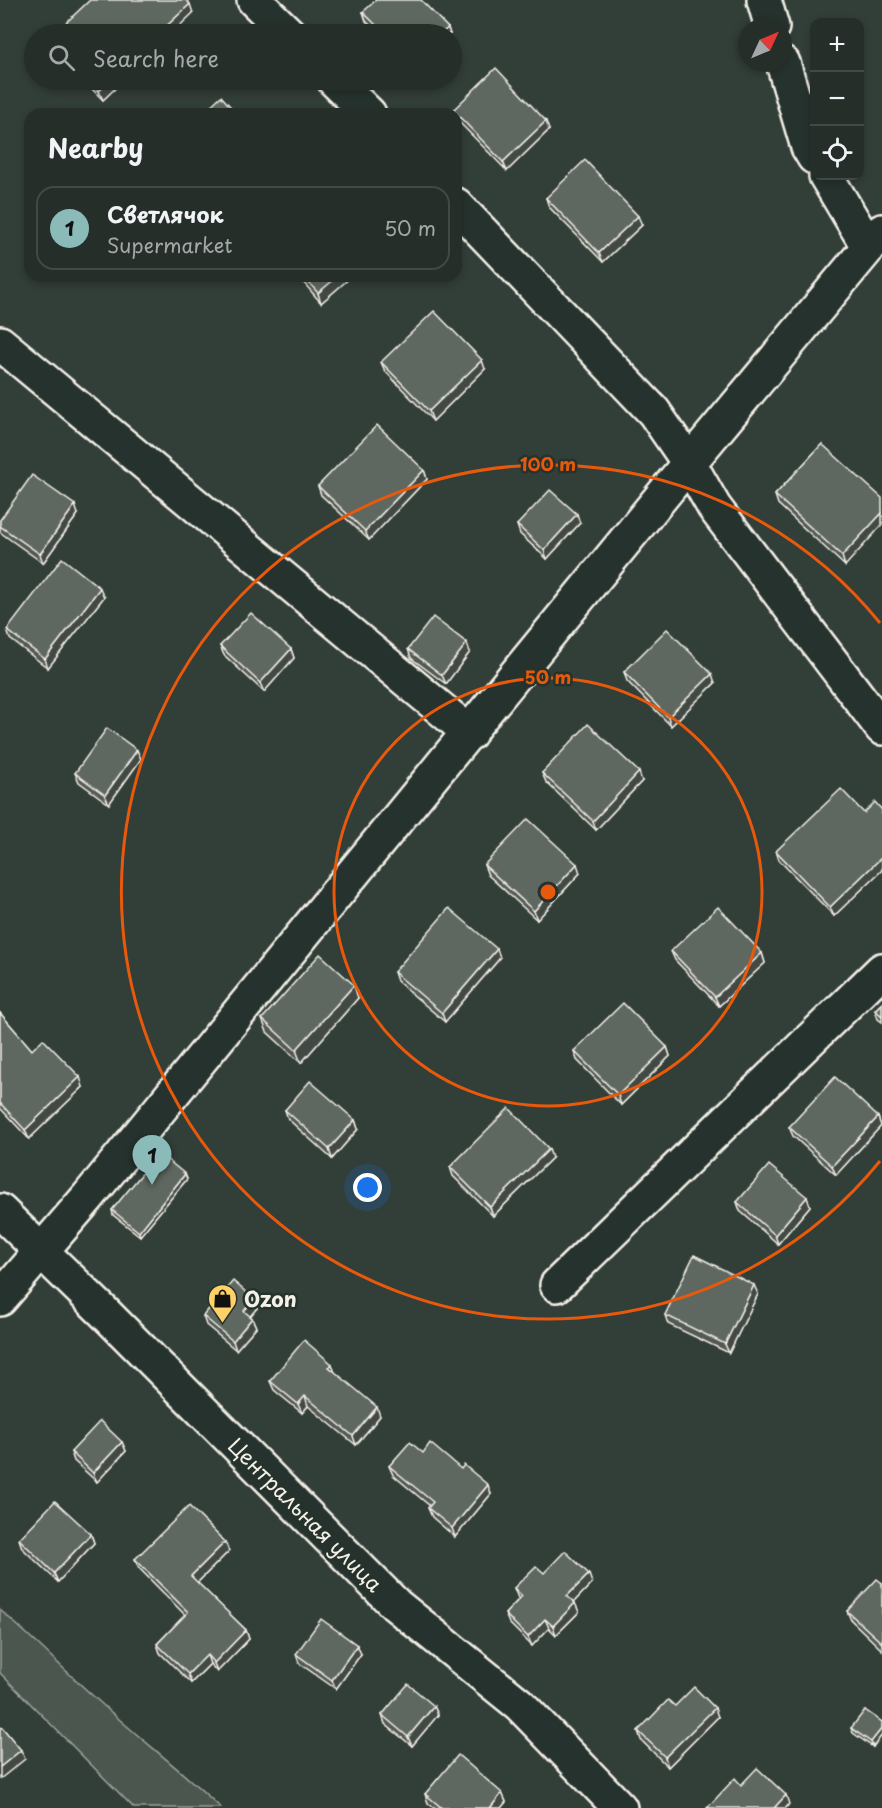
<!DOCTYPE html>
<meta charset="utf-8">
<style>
body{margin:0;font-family:"Playpen Sans",sans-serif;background:#2e3632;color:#f1f3f6}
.controls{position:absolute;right:18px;top:18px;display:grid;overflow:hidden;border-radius:12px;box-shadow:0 3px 9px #0003}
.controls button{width:54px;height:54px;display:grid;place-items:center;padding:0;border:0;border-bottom:2px solid #424a47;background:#262e2a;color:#f1f3f6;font:30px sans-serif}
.compass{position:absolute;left:738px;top:18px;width:54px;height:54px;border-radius:50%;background:#262e2a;box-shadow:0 3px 9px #0003;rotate:46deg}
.you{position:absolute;left:368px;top:1188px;width:21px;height:21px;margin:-15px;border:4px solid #fff;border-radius:50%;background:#1a73e8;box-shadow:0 0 0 9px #1a73e833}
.badge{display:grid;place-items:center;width:39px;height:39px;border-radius:50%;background:#8bbbb9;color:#111;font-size:20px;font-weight:700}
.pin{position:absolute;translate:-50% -50px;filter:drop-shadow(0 2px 3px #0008)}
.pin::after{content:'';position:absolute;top:32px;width:21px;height:18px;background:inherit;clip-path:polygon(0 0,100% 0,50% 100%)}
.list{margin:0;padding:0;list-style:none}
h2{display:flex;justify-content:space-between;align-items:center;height:78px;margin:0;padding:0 24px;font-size:26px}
h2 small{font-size:20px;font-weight:400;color:#a4a8a8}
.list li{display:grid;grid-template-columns:39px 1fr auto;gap:18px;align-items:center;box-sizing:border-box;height:84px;margin:0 12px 12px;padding:0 12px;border:2px solid #424a47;border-radius:18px}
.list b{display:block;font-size:22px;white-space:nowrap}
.list p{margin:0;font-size:20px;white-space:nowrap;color:#a4a8a8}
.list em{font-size:20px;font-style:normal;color:#a4a8a8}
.icon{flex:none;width:33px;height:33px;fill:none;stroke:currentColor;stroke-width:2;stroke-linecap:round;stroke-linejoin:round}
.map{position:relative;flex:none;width:882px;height:1808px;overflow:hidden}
.search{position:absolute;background:#262e2a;box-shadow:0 3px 9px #0003;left:24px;top:24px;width:438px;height:66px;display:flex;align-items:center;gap:15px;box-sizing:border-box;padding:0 21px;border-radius:33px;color:#a4a8a8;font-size:22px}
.panel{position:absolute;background:#262e2a;box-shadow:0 3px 9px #0003;left:24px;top:108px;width:438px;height:174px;border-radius:18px}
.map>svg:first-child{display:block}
.green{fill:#4c564f;stroke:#a0a49c;stroke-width:1.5}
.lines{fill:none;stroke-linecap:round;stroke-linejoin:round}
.minor-casing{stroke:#f4f1e8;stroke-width:38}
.minor{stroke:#26332d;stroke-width:33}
.wall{fill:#525953;stroke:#f4f1e8;stroke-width:1.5}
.shaded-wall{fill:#424944;stroke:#f4f1e8;stroke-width:1.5}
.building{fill:#5f6861;stroke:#f4f1e8;stroke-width:1.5}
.ring{fill:none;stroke:#e8590c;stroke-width:3}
.labels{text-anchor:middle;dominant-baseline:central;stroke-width:5;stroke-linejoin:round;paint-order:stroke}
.poi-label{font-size:21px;font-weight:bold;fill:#f4f1e8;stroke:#26332d;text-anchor:start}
.street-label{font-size:21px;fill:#f4f1e8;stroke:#26332d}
.centre{fill:#e8590c;stroke:#26332d;stroke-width:3}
.ring-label{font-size:18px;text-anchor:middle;font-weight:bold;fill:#e8590c;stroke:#26332d;stroke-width:5;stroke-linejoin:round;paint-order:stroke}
</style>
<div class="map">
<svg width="882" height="1808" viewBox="0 0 882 1808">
<rect width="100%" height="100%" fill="#323e38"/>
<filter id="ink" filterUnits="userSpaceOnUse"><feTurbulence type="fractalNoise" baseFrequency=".0167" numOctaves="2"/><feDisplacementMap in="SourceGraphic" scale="12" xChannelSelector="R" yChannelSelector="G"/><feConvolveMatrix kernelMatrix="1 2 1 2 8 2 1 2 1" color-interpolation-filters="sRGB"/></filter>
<g filter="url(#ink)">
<!-- green -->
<path class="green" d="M0 1610C32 1637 61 1667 92 1695 134 1734 179 1768 221 1808H134L0 1673Z"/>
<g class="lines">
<defs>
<g id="minor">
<path d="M254 0 289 34"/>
<path d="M764 0 772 27"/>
<path d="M783 63 808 147 814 157"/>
<path d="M334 80 369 114"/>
<path d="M826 176 868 246"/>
<path d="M456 205 654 412 689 463 714 507 882 728"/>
<path d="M0 343 470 733"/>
<path d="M0 1211 104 1312 396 1605 520 1705 620 1808"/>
<path d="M557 1285 882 970"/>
<path d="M0 1299 88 1197 689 463 882 231"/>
</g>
</defs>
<!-- minor casing -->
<use href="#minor" class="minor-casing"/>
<!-- minor -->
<use href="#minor" class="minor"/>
</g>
<!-- wall -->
<g class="wall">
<path d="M363 12 448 28 450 34H379L366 21Z"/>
<path d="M83 80H124L103 100Z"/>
<path d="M453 110 549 130 507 171 456 119V114H454Z"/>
<path d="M546 198 642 225 603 262 549 207Z"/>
<path d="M298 276H352L321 303Z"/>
<path d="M381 362 485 369 433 421 385 371Z"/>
<path d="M822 444 845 566 778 504 775 495Z"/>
<path d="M424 470 427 479 369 540 321 495 318 486Z"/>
<path d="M78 514 43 563 1 533 0 531V520Z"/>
<path d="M580 523 547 559 520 534 517 525Z"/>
<path d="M104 597 48 668 10 639 7 630Z"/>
<path d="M220 646 291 649 294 658 264 692 224 655Z"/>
<path d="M408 649 470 652 446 684 411 658Z"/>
<path d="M624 672 715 683 671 726 627 681Z"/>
<path d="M141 759 109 804 79 782 75 773Z"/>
<path d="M542 773 642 781 596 830 546 782Z"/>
<path d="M882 810V870L834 916 779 860 776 851Z"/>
<path d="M484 865 580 873 537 920 488 875Z"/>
<path d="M497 949 500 958 445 1022 397 981 394 972Z"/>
<path d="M671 951 762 953 765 963 719 1006 675 960Z"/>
<path d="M358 998 301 1063 267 1032 262 1019Z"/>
<path d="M882 1003V1022L878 1019 875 1010Z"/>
<path d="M0 1013 32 1050 83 1087 29 1139 0 1108Z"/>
<path d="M667 1047 670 1056 621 1105 577 1060 574 1051Z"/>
<path d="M285 1110 355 1120 358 1129 332 1159 288 1119Z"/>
<path d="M878 1117 881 1126 836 1175 793 1136 789 1127Z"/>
<path d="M552 1158 493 1216 453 1176 450 1167Z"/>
<path d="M185 1174 187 1179 140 1236 113 1215 112 1210Z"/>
<path d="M807 1197 810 1206 778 1244 740 1211 737 1202Z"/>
<path d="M758 1294 729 1353 668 1324 665 1315Z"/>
<path d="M254 1299 257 1308 250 1316 252 1318 256 1327 236 1350 206 1325 203 1316Z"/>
<path d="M335 1373 380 1416 356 1445 308 1406 302 1413 274 1390 270 1381Z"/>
<path d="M122 1442 126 1451 97 1482 74 1461 71 1452Z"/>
<path d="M423 1453 491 1494 455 1537 432 1517 428 1508 430 1506 393 1475 389 1466Z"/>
<path d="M91 1534 94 1543 58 1582 22 1548 19 1539Z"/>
<path d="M229 1551 197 1583 246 1630 249 1639 217 1672 210 1664 191 1683 160 1653 157 1644 185 1615 139 1568 135 1559Z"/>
<path d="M544 1573 592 1583 574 1602 579 1612 556 1635 549 1628 532 1646 509 1623 505 1614 519 1599 518 1598 514 1588Z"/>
<path d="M882 1583V1650L851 1620 847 1611Z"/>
<path d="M296 1654H361L336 1689 299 1663Z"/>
<path d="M434 1706 438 1715 412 1746 385 1724 382 1715Z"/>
<path d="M675 1706 718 1717 668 1767 641 1740 638 1731Z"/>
<path d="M882 1722 873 1747 853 1733 851 1728Z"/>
<path d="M502 1793 506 1802 501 1808H434L428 1803 425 1794Z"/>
</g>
<!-- shaded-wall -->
<g class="shaded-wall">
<path d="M190 4 193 13 171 34H158Z"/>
<path d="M448 28 450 34H440Z"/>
<path d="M111 80H124L103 100 99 91Z"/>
<path d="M546 121 549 130 507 171 503 162Z"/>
<path d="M638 216 642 225 603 262 599 253Z"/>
<path d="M338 276H352L321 303 318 293Z"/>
<path d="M482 360 485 369 433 421 429 411Z"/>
<path d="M424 470 427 479 369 540 365 531Z"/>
<path d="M75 505 78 514 43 563 40 554Z"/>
<path d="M882 513V525L845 566 842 556Z"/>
<path d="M577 514 580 523 547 559 544 550Z"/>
<path d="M100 588 104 597 48 668 45 659Z"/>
<path d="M467 643 470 652 446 684 442 675Z"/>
<path d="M291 649 294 658 264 692 260 683Z"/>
<path d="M712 674 715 683 671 726 668 717Z"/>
<path d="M137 750 141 759 109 804 105 795Z"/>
<path d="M639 772 642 781 596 830 593 821Z"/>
<path d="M882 857V870L834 916 830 907Z"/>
<path d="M577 864 580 873 537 920 534 911Z"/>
<path d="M497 949 500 958 445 1022 442 1013Z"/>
<path d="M762 953 765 963 719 1006 715 997Z"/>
<path d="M354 985 358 998 301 1063 296 1050Z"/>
<path d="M667 1047 670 1056 621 1105 618 1095Z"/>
<path d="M80 1077 83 1087 29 1139 25 1130Z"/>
<path d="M878 1117 881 1126 836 1175 832 1166Z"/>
<path d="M355 1120 358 1129 332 1159 329 1149Z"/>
<path d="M549 1149 552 1158 493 1216 490 1207Z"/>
<path d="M185 1174 187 1179 140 1236 139 1232Z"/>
<path d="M807 1197 810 1206 778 1244 775 1235Z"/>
<path d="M754 1285 758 1294 729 1353 725 1344Z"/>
<path d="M254 1299 257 1308 247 1320 244 1311Z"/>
<path d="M252 1318 256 1327 236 1350 233 1341Z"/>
<path d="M332 1364 335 1373 329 1367Z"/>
<path d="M305 1396 308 1406 302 1413 298 1404Z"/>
<path d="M377 1407 380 1416 356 1445 353 1436Z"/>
<path d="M122 1442 126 1451 97 1482 93 1473Z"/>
<path d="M488 1485 491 1494 455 1537 452 1528Z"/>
<path d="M91 1534 94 1543 58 1582 54 1573Z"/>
<path d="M225 1542 229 1551 194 1586 191 1576Z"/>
<path d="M589 1574 592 1583 571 1605 567 1596Z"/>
<path d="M575 1603 579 1612 556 1635 553 1626Z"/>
<path d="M545 1619 549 1628 532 1646 528 1637Z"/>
<path d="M246 1630 249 1639 217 1672 214 1663Z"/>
<path d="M357 1645 361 1654 336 1689 332 1680Z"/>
<path d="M207 1655 210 1664 191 1683 188 1674Z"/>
<path d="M434 1706 438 1715 412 1746 408 1737Z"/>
<path d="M715 1708 718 1717 668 1767 665 1757Z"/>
<path d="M882 1728V1735L873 1747 871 1742Z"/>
<path d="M21 1750 25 1759 0 1779V1767Z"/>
<path d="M502 1793 506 1802 501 1808H490Z"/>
<path d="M786 1795 789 1804 786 1808H774Z"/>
</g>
<!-- building -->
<g class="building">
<path d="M90 0H186L190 4 158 34H54Z"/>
<path d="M376 0H421L448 28 440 34H385L363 12Z"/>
<path d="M496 68 546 121 503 162 453 110Z"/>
<path d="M88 80H111L99 91Z"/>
<path d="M221 96 237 114H202Z"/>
<path d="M585 160 638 216 599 253 546 198Z"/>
<path d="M303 276H338L318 293Z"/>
<path d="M434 311 482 360 429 411 381 362Z"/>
<path d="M377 425 424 470 365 531 318 486Z"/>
<path d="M822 444 882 498V513L842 556 775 495Z"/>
<path d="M32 475 75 505 40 554 0 526V520Z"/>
<path d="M550 490 577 514 544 550 517 525Z"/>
<path d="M62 558 100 588 45 659 7 630Z"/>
<path d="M251 613 291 649 260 683 220 646Z"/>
<path d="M433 617 467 643 442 675 408 649Z"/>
<path d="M667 629 712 674 668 717 624 672Z"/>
<path d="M588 724 639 772 593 821 542 773Z"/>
<path d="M107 728 137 750 105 795 75 773Z"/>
<path d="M841 789 864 813 875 802 882 810V857L830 907 776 851Z"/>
<path d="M528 819 577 864 534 911 484 865Z"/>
<path d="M718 907 762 953 715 997 671 951Z"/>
<path d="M449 908 497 949 442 1013 394 972Z"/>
<path d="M320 954 354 985 296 1050 262 1019Z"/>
<path d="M623 1003 667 1047 618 1095 574 1051Z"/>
<path d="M882 1003V1016L875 1010Z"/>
<path d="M0 1013 32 1050 43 1039 80 1077 25 1130 0 1103Z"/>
<path d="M835 1077 878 1117 832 1166 789 1127Z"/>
<path d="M310 1081 355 1120 329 1149 285 1110Z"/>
<path d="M509 1108 549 1149 490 1207 450 1167Z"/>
<path d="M159 1153 185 1174 139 1232 112 1210Z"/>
<path d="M769 1165 807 1197 775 1235 737 1202Z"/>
<path d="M694 1255 754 1285 725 1344 665 1315Z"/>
<path d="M233 1281 254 1299 244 1311 252 1318 233 1341 203 1316Z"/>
<path d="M304 1340 332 1364 329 1367 377 1407 353 1436 305 1396 298 1404 270 1381Z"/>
<path d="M100 1421 122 1442 93 1473 71 1452Z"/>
<path d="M410 1442 423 1453 430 1443 461 1469 464 1465 488 1485 452 1528 428 1508 433 1502 389 1466Z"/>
<path d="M55 1501 91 1534 54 1573 19 1539Z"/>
<path d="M189 1506 225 1542 191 1576 246 1630 214 1663 207 1655 188 1674 157 1644 188 1612 135 1559Z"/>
<path d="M565 1551 589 1574 567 1596 575 1603 553 1626 545 1619 528 1637 505 1614 522 1596 514 1588 536 1566 544 1573Z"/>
<path d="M877 1579 882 1583V1643L847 1611Z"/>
<path d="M321 1619 357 1645 332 1680 296 1654Z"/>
<path d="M408 1684 434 1706 408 1737 382 1715Z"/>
<path d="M694 1687 715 1708 665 1757 638 1731 668 1700 675 1706Z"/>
<path d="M865 1710 882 1722V1728L871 1742 851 1728Z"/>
<path d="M2 1727 21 1750 0 1767V1729Z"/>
<path d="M458 1755 502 1793 490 1808H442L425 1794Z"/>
<path d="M757 1768 786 1795 774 1808H707L735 1778 741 1785Z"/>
</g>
</g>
<!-- distance rings -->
<g class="ring">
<circle cx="548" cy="892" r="214"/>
<path d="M880 1161A427 427 0 1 1 880 623"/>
</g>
<!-- icons -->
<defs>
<symbol id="shop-pin" viewBox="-11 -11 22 30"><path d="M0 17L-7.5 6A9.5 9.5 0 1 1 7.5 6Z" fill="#ffd166" stroke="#26332d"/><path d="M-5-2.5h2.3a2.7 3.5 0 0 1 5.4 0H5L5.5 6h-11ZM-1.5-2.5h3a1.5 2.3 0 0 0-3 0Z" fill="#111"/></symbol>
</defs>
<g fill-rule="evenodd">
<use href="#shop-pin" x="206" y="1282" width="33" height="45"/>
</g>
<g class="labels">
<!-- poi labels -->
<g class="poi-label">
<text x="244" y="1298">Ozon</text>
</g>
<!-- street labels -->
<g class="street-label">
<text transform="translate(306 1514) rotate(45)">Центральная улица</text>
</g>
</g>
<circle cx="548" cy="892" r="9" class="centre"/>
<g class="ring-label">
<text x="548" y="471">100 m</text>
<text x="548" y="684">50 m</text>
</g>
</svg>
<div class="controls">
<button>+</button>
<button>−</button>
<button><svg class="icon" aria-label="locate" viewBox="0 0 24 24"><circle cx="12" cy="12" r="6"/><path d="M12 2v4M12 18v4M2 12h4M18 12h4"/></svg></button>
</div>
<svg class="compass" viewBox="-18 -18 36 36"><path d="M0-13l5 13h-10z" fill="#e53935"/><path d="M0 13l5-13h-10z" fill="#a4a8a8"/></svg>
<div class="you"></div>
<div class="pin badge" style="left:152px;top:1185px">1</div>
<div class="search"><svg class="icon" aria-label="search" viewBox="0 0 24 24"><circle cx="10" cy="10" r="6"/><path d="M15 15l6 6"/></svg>Search here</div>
<section class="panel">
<h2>Nearby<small></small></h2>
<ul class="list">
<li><span class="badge">1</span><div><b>Светлячок</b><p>Supermarket</p></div><em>50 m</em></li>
</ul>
</section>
</div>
